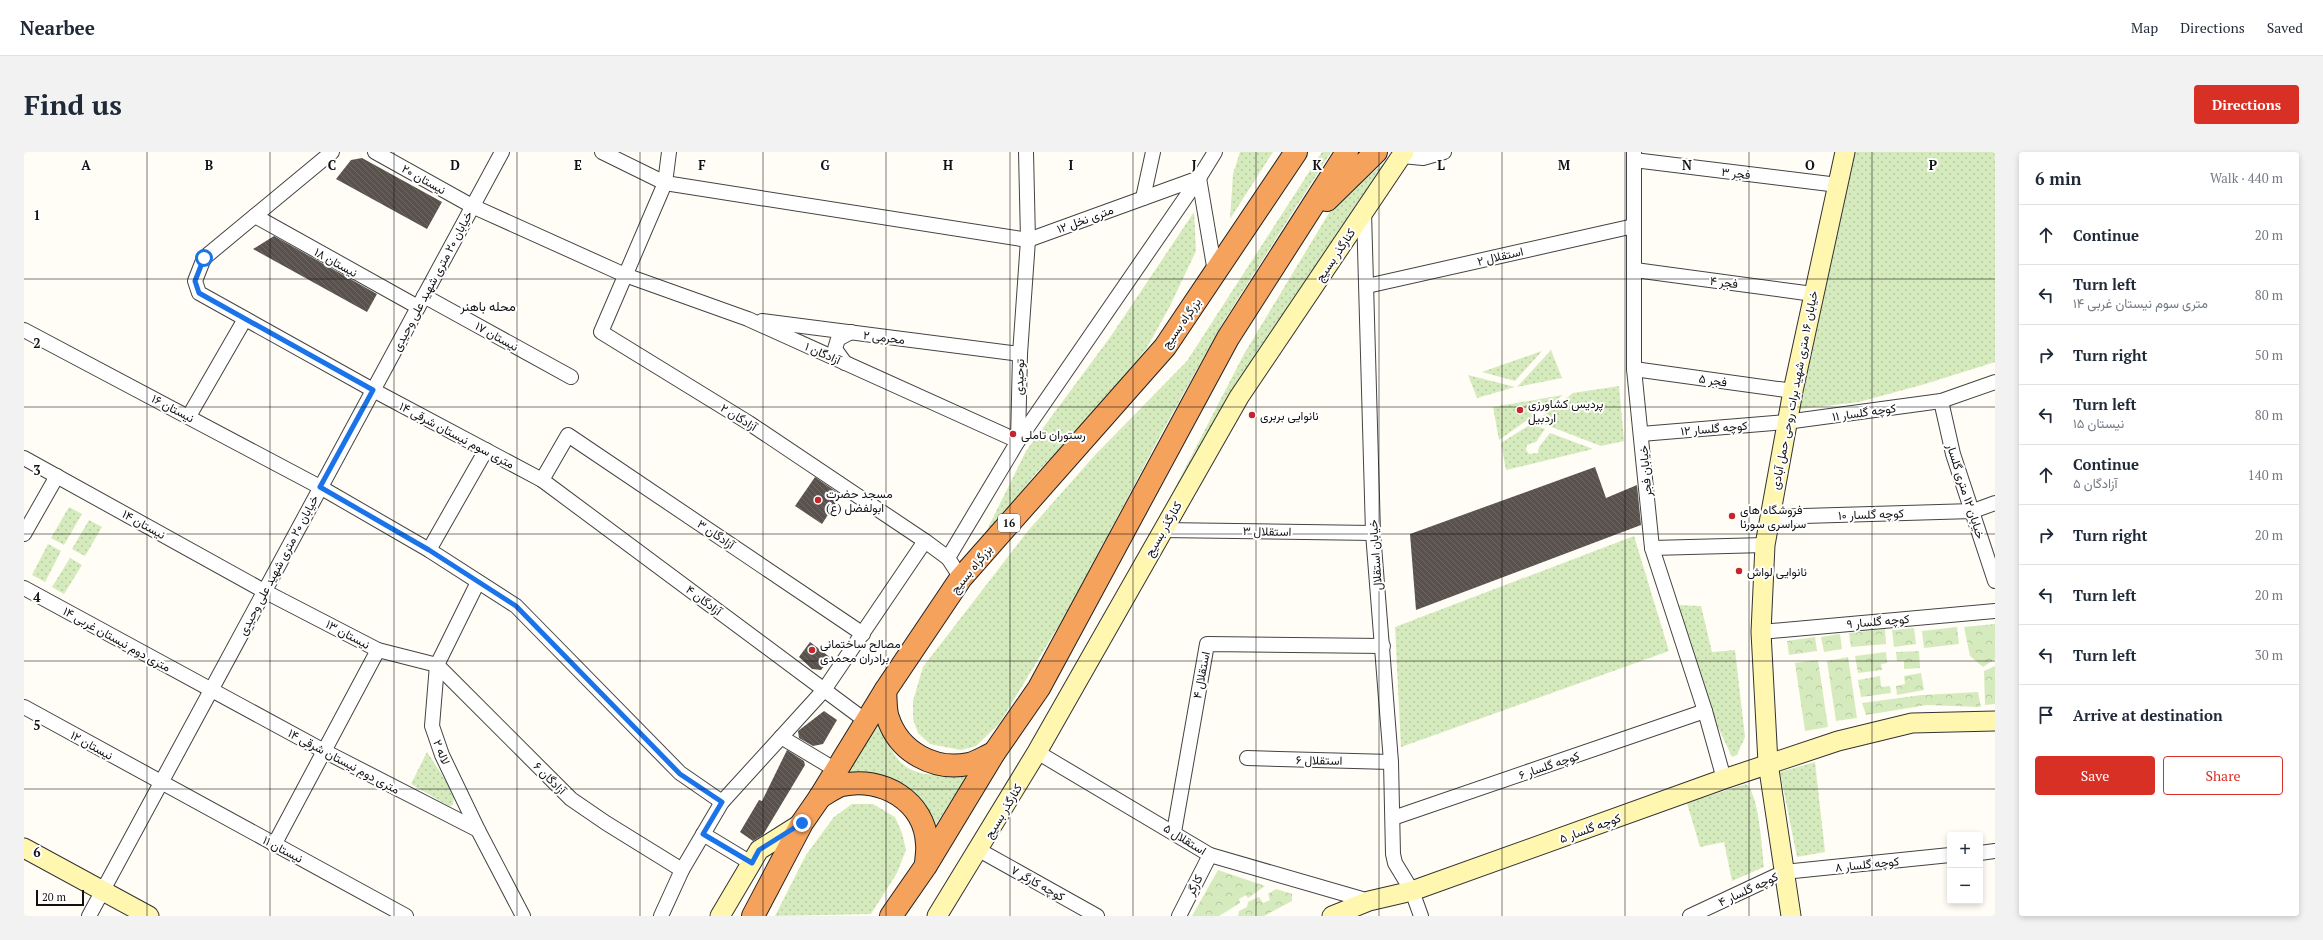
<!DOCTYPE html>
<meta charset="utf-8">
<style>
body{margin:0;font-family:"PT Serif",Vazirmatn,serif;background:#f2f2f3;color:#1f2937}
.controls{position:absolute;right:12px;bottom:12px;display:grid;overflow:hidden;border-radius:4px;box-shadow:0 2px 6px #0003}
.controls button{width:36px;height:36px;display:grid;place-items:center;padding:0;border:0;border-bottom:1px solid #e0e1e3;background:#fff;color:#1f2937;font:20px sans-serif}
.scale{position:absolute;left:12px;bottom:10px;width:48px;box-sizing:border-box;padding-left:4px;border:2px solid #111;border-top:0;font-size:11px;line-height:14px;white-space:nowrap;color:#111;-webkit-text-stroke:3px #fff;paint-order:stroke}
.stop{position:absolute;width:12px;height:12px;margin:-9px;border:3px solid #1a73e8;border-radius:50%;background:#fff}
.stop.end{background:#1a73e8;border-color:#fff;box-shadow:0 1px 4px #0008}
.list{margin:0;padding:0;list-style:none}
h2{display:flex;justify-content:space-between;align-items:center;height:52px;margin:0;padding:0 16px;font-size:17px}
h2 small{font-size:13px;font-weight:400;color:#747a83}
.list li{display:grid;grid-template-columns:26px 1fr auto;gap:12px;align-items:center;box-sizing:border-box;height:60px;padding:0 16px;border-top:1px solid #e0e1e3}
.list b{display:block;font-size:15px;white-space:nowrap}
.list p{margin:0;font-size:13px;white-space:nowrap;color:#747a83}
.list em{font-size:13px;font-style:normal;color:#747a83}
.actions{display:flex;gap:8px;padding:12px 16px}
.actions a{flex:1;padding:9px 0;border:1px solid #d93025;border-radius:4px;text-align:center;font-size:14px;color:#d93025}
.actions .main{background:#d93025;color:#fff}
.icon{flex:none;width:22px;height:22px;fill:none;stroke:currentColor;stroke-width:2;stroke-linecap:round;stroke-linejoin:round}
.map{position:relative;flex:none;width:1971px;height:764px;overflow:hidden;border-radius:4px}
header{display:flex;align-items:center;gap:24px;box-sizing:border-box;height:56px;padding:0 20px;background:#fff;border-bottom:1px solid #e0e1e3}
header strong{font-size:19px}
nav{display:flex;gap:22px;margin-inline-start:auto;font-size:14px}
.intro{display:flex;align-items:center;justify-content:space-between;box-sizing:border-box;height:96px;padding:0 24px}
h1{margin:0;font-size:28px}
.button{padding:10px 18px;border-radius:4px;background:#d93025;color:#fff;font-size:14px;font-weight:700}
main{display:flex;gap:24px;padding:0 24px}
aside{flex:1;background:#fff;border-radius:4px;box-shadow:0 2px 6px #0003}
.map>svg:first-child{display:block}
.grass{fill:url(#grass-dots)}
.park{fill:url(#park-crowns)}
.building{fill:url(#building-back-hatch)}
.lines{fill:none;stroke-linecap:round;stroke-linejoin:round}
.street-casing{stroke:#444;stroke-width:16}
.secondary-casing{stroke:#333;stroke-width:21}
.highway-casing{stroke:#222;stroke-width:24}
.street{stroke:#fff;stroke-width:14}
.secondary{stroke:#fff6b0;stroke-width:19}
.highway{stroke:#f5a25d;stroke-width:22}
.route{stroke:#1a73e8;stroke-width:5}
.grid{fill:none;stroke:#111;stroke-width:1;stroke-opacity:0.55}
.poi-dot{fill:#c4262e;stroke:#fff;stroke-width:1.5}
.labels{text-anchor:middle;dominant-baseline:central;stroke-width:4;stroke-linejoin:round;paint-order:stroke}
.shield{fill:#fff;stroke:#585858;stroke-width:1}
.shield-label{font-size:11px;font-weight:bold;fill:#111}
.street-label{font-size:12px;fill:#111;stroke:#fff}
.poi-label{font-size:12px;fill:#111;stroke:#fff;text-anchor:start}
.neighbourhood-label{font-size:13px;fill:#111;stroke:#fff}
.grid-label{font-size:13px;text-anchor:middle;font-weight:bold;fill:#111;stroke:#fff;stroke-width:4;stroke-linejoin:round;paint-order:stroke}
</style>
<header>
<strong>Nearbee</strong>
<nav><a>Map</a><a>Directions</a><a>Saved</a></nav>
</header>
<div class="intro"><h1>Find us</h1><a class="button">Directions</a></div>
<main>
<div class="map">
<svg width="1971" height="764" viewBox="0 0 1971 764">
<defs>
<pattern id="grass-dots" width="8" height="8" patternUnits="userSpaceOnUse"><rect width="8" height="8" fill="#d5ebbd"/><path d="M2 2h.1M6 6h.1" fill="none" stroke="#b6c8a1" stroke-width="1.8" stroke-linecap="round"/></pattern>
<pattern id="park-crowns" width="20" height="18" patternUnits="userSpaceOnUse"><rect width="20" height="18" fill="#d5ebbd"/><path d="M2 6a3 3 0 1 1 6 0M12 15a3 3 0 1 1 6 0" fill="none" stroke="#b6c8a1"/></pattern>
<pattern id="building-back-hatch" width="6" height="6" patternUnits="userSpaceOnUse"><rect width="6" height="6" fill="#5a524d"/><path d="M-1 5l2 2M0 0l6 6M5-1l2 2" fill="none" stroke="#6d6662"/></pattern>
</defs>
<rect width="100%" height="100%" fill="#fffdf5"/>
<!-- grass -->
<g class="grass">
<path d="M1216 0H1249L1206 67 1209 22Z"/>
<path d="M1298 0H1307L1201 167 1137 282 1046 455 975 572 952 594 937 598 906 592 894 581 889 567V549L899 515 1003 380 1071 303 1163 209Z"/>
<path d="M1831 0H1971V210L1901 232 1835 250 1776 257Z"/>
<path d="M1369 4 1212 236 1139 359 1220 202 1311 51Z"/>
<path d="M1170 60 1172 99 1145 156 1122 197 1068 266 1013 320 956 392 1002 299 1087 184Z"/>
<path d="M1527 198 1538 226 1493 235Z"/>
<path d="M1518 199 1491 229 1458 220Z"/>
<path d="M1444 223 1491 235 1453 246Z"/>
<path d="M1595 234 1600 289 1577 294 1512 269 1549 241Z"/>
<path d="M1539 243 1475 288 1469 255Z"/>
<path d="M1507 272 1521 277 1512 290 1503 293 1502 298 1505 302 1514 301 1515 295 1526 281 1569 297 1482 318 1477 291Z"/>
<path d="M45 355 58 362 40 393 27 386Z"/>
<path d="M65 368 78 375 61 404 48 397Z"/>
<path d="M1610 384 1645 499 1377 595 1371 475Z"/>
<path d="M24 392 37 399 21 430 8 423Z"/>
<path d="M46 406 58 413 40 442 28 435Z"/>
<path d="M1653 453 1677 454 1688 500 1711 498 1721 585 1713 603 1708 605 1692 571Z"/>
<path d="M857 568C861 578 863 591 869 600 884 628 918 624 945 621L909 677C893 625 871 625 822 623Z"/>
<path d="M403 600 430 641 429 653 425 654 387 632Z"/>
<path d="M1791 610 1801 700 1773 705 1756 620Z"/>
<path d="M1722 632C1735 641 1738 699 1740 715L1708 729 1700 690 1676 695 1663 651Z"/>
<path d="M828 652H849L871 665 878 681 882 698 873 721 847 762 751 764 782 703 810 665Z"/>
</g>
<!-- park -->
<g class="park">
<path d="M1971 472V507L1959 515 1946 504 1940 475Z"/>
<path d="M1933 475 1935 492 1900 496 1898 479Z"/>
<path d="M1890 476 1892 492 1870 495 1868 478Z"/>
<path d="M1861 477 1862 492 1827 495 1825 481Z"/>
<path d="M1816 482 1818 497 1800 500 1797 485Z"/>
<path d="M1791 485 1793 499 1765 503 1763 489Z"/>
<path d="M1895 499 1896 516 1880 517V509H1873L1872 500Z"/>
<path d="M1862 500 1863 511 1857 512 1858 518 1834 521 1831 504Z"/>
<path d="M1824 505 1833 566 1812 569 1803 509Z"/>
<path d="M1794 508 1804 575 1781 579 1771 511Z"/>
<path d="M1971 514V552L1961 553 1960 519Z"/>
<path d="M1897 521 1900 538 1873 543 1872 534 1881 532 1880 524Z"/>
<path d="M1856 524 1857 535 1866 534 1867 541 1837 545 1834 528Z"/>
<path d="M1954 540 1957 555 1903 553 1842 563 1838 551 1898 543Z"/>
<path d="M1194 718 1241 734 1224 746 1222 743 1215 747 1216 751 1195 764H1168Z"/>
<path d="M1252 737 1268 742V749L1240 764H1214L1215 759 1223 755 1224 750 1235 745 1239 751 1246 748 1244 742Z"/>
</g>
<!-- building -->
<g class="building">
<path d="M338 6 418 50 403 77 312 27 327 8Z"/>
<path d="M250 84 353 142 343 160 229 97Z"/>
<path d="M1571 315 1582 346 1613 333 1617 373 1392 458 1386 382Z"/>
<path d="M791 325 817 343 798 372 771 354Z"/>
<path d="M786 490 807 506 797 518 788 517 775 505Z"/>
<path d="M800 559 813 568 799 592 789 594 775 586 774 579Z"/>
<path d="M763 598 780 609 781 613 739 683 729 689 716 680 735 648 738 649Z"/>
</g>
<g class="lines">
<defs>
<g id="street">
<path d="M308 0 180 106 171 129 175 141 349 238 518 328 842 569"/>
<path d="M351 0 448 54 601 123 724 167 994 289 1175 26 1191 0"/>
<path d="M578 0 641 31 1004 88 1175 26"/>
<path d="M645 0 641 31 577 180 725 271 901 389"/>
<path d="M1610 0V217L1628 396 1681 559 1700 627"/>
<path d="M1378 4 1399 6 1420 0"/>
<path d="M1610 8 1814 33"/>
<path d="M1175 26 1191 120"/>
<path d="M1119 46 1129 0"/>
<path d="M1340 60 1349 381 1367 610 1369 702 1371 711 1388 739 1397 764"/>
<path d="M231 64 394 155"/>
<path d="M1611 118 1789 142"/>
<path d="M1343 134 1610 74"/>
<path d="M400 144 547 225"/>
<path d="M738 169 996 202"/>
<path d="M0 178 296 335 405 398 492 454 656 621 698 650"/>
<path d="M821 211 811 197 814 187 827 180"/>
<path d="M1610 217 1769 239"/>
<path d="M1917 249 1929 302 1971 429"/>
<path d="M165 264 221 167"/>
<path d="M1617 282 1762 270 1917 249 1971 230"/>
<path d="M0 306 240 439 354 498 413 513 547 647 582 671 658 718"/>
<path d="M518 328 544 283 839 482"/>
<path d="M1746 365 1949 359 1971 351"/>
<path d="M1138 378 1349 381"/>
<path d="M0 382 33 324"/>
<path d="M1628 396 1741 393"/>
<path d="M405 398 462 298"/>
<path d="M937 426 924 406 994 289 996 202 1004 88 1002 0"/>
<path d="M454 430 413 513 408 574 418 603 454 678 499 764"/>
<path d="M0 436 300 599 454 678"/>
<path d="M1737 480 1971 459"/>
<path d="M0 555 382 764"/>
<path d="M757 585 812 618"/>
<path d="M1013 600 1186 703 1345 749"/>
<path d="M1223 606 1367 610"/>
<path d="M1369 666 1681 559"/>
<path d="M1150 680 1183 492 1359 494"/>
<path d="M679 682 727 711"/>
<path d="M250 693 354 498"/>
<path d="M955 698 1073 764"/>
<path d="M1956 701 1971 699"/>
<path d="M65 764 478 0"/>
<path d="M637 764 658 718 698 650 800 538 901 389 924 406"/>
<path d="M1155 764 1186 703"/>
<path d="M1666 764 1760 720 1926 703"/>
</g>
<g id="secondary">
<path d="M0 696 125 764"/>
<path d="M696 764 735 698 778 671"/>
<path d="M913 764 1013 600 1215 245 1380 0"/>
<path d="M1308 764 1345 749 1388 739 1700 627 1814 589 1888 571 1971 569"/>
<path d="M1767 764 1744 611 1737 480 1741 393 1769 239 1821 0"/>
</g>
<g id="highway">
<path d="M1303 48 1352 0"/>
<path d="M861 539C862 547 861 558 864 566 875 600 910 619 945 612 954 610 962 604 970 601"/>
<path d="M796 645C803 641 811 635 818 633 858 624 901 649 903 692 904 699 902 706 902 713"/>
<path d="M729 764 778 671 796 645 861 539 937 426 1141 195 1272 0"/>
<path d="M867 764 901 715 970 601 1015 536 1204 186 1323 0"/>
</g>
</defs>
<!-- street casing -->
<use href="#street" class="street-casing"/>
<!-- secondary casing -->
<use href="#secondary" class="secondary-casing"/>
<!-- highway casing -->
<use href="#highway" class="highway-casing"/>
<!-- street -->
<use href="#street" class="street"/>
<!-- secondary -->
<use href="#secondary" class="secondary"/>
<!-- highway -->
<use href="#highway" class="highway"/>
</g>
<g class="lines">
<!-- route -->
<path class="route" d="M180 106 171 129 175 141 349 238 296 335 405 398 492 454 656 622 698 650 679 682 728 711 735 698 778 671"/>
</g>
<!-- grid -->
<path class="grid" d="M123 0V764M246 0V764M370 0V764M493 0V764M616 0V764M739 0V764M862 0V764M986 0V764M1109 0V764M1232 0V764M1355 0V764M1478 0V764M1601 0V764M1725 0V764M1848 0V764M0 127H1971M0 255H1971M0 382H1971M0 509H1971M0 637H1971"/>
<!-- markers -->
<g class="poi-dot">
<circle cx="1496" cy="258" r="4"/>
<circle cx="1228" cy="263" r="4"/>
<circle cx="989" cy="282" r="4"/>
<circle cx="794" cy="348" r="4"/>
<circle cx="1708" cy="364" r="4"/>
<circle cx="1715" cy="419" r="4"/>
<circle cx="788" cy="498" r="4"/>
</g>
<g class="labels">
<!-- shield labels -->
<rect class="shield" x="974" y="362" width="22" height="18" rx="3"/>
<g class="shield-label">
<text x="985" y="371">16</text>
</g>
<!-- street labels -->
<g class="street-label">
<text transform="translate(1712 21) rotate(7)">فجر ۳</text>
<text transform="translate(400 27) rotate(29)">نیستان ۲۰</text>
<text transform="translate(1061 67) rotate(-20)">۱۲ متری نخل</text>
<text transform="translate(1311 103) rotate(-56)">کنارگذر بسیج</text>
<text transform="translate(1476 104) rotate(-13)">استقلال ۲</text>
<text transform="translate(312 110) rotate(29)">نیستان ۱۸</text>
<text transform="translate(408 129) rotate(-62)">خیابان ۲۰ متری شهید علی وحیدی</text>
<text transform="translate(1700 130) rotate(7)">فجر ۴</text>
<text transform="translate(1157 171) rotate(-55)">بزرگراه بسیج</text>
<text transform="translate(473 184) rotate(29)">نیستان ۱۷</text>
<text transform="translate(860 185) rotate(7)">محرمی ۲</text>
<text transform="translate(799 201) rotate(24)">آزادگان ۱</text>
<text transform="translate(995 225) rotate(-88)">توحیدی</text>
<text transform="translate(1689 228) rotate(8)">فجر ۵</text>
<text transform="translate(1770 238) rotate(-79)">خیابان ۱۶ متری شهید برات روحی حمل آبادی</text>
<text transform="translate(149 256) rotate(28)">نیستان ۱۶</text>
<text transform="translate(1840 260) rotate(-8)">کوچه گلسار ۱۱</text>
<text transform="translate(715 265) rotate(32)">آزادگان ۲</text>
<text transform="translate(1690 276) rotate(-5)">کوچه گلسار ۱۲</text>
<text transform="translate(433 283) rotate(28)">۱۴ متری سوم نیستان شرقی</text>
<text transform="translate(1621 319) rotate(-95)">خیابان فجر</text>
<text transform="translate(1942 339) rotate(72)">خیابان ۱۲ متری گلسار</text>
<text transform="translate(1847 362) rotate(-2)">کوچه گلسار ۱۰</text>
<text transform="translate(120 372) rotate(29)">نیستان ۱۴</text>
<text transform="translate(1139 377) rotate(-60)">کنارگذر بسیج</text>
<text transform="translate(1243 379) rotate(1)">استقلال ۳</text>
<text transform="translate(692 382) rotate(34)">آزادگان ۳</text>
<text transform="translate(1351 403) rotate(-94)">خیابان استقلال</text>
<text transform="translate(254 413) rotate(-62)">خیابان ۲۰ متری شهید علی وحیدی</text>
<text transform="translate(947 417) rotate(-51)">بزرگراه بسیج</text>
<text transform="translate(680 448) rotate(37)">آزادگان ۴</text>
<text transform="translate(1854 469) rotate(-5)">کوچه گلسار ۹</text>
<text transform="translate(324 482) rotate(28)">نیستان ۱۳</text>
<text transform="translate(93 487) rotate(29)">۱۴ متری دوم نیستان غربی</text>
<text transform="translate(1177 523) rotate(-79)">استقلال ۴</text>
<text transform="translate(68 593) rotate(29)">نیستان ۱۲</text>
<text transform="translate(418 600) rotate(68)">لاله ۲</text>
<text transform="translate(1295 608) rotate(1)">استقلال ۶</text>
<text transform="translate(320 609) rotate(28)">۱۴ متری دوم نیستان شرقی</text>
<text transform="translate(1525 613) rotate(-19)">کوچه گلسار ۶</text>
<text transform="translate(526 626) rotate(45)">آزادگان ۶</text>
<text transform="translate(979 659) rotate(-59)">کنارگذر بسیج</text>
<text transform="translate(1566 676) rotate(-20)">کوچه گلسار ۵</text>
<text transform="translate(1161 687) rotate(32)">استقلال ۵</text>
<text transform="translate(259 697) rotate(28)">نیستان ۱۱</text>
<text transform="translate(1843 712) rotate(-6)">کوچه گلسار ۸</text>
<text transform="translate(1014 731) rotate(29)">کوچه کارگر ۷</text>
<text transform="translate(1170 733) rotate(-63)">کارگر</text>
<text transform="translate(1724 737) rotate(-25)">کوچه گلسار ۴</text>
</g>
<!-- poi labels -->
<g class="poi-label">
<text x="1504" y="251">پردیس کشاورزی<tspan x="1504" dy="14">اردبیل</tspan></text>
<text x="1236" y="263">نانوایی بربری</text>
<text x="997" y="282">رستوران تاملی</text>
<text x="802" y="341">مسجد حضرت<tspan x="802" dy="14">ابولفضل (ع)</tspan></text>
<text x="1716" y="357">فروشگاه های<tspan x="1716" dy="14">سراسری سورنا</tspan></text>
<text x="1723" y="419">نانوایی لواش</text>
<text x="796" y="491">مصالح ساختمانی<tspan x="796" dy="14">برادران محمدی</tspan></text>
</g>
<!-- neighbourhood labels -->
<g class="neighbourhood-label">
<text x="464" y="154">محله باهنر</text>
</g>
</g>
<g class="grid-label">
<text x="62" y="18">A</text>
<text x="185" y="18">B</text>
<text x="308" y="18">C</text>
<text x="431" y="18">D</text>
<text x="554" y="18">E</text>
<text x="678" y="18">F</text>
<text x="801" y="18">G</text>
<text x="924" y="18">H</text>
<text x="1047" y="18">I</text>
<text x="1170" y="18">J</text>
<text x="1293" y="18">K</text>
<text x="1417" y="18">L</text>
<text x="1540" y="18">M</text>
<text x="1663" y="18">N</text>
<text x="1786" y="18">O</text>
<text x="1909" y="18">P</text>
<text x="13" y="68">1</text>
<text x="13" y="196">2</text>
<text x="13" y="323">3</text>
<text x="13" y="450">4</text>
<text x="13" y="578">5</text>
<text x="13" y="705">6</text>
</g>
</svg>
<div class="controls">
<button>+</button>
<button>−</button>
</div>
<div class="scale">20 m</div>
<div class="stop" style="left:180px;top:106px"></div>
<div class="stop end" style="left:778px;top:671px"></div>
</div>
<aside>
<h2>6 min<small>Walk · 440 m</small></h2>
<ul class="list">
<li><svg class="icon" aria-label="ahead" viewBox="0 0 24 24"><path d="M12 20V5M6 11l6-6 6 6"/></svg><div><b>Continue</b></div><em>20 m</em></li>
<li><svg class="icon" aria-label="left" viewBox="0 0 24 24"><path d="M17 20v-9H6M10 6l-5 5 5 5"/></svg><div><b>Turn left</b><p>۱۴ متری سوم نیستان غربی</p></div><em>80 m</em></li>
<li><svg class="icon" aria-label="right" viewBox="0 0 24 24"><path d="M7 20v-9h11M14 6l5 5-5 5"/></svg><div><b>Turn right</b></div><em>50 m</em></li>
<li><svg class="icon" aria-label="left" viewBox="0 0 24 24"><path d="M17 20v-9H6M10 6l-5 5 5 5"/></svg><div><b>Turn left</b><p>نیستان ۱۵</p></div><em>80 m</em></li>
<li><svg class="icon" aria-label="ahead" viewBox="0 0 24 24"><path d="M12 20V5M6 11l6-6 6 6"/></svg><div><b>Continue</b><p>آزادگان ۵</p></div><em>140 m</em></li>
<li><svg class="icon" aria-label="right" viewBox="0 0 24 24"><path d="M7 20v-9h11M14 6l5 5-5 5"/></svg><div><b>Turn right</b></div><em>20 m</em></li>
<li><svg class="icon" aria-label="left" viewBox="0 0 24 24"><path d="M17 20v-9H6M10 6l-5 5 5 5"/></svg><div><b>Turn left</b></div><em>20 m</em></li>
<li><svg class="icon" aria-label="left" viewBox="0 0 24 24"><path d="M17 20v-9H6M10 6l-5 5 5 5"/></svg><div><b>Turn left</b></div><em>30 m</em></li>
<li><svg class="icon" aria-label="arrive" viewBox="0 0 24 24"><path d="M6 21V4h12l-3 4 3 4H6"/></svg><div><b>Arrive at destination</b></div></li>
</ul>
<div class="actions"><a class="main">Save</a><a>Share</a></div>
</aside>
</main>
